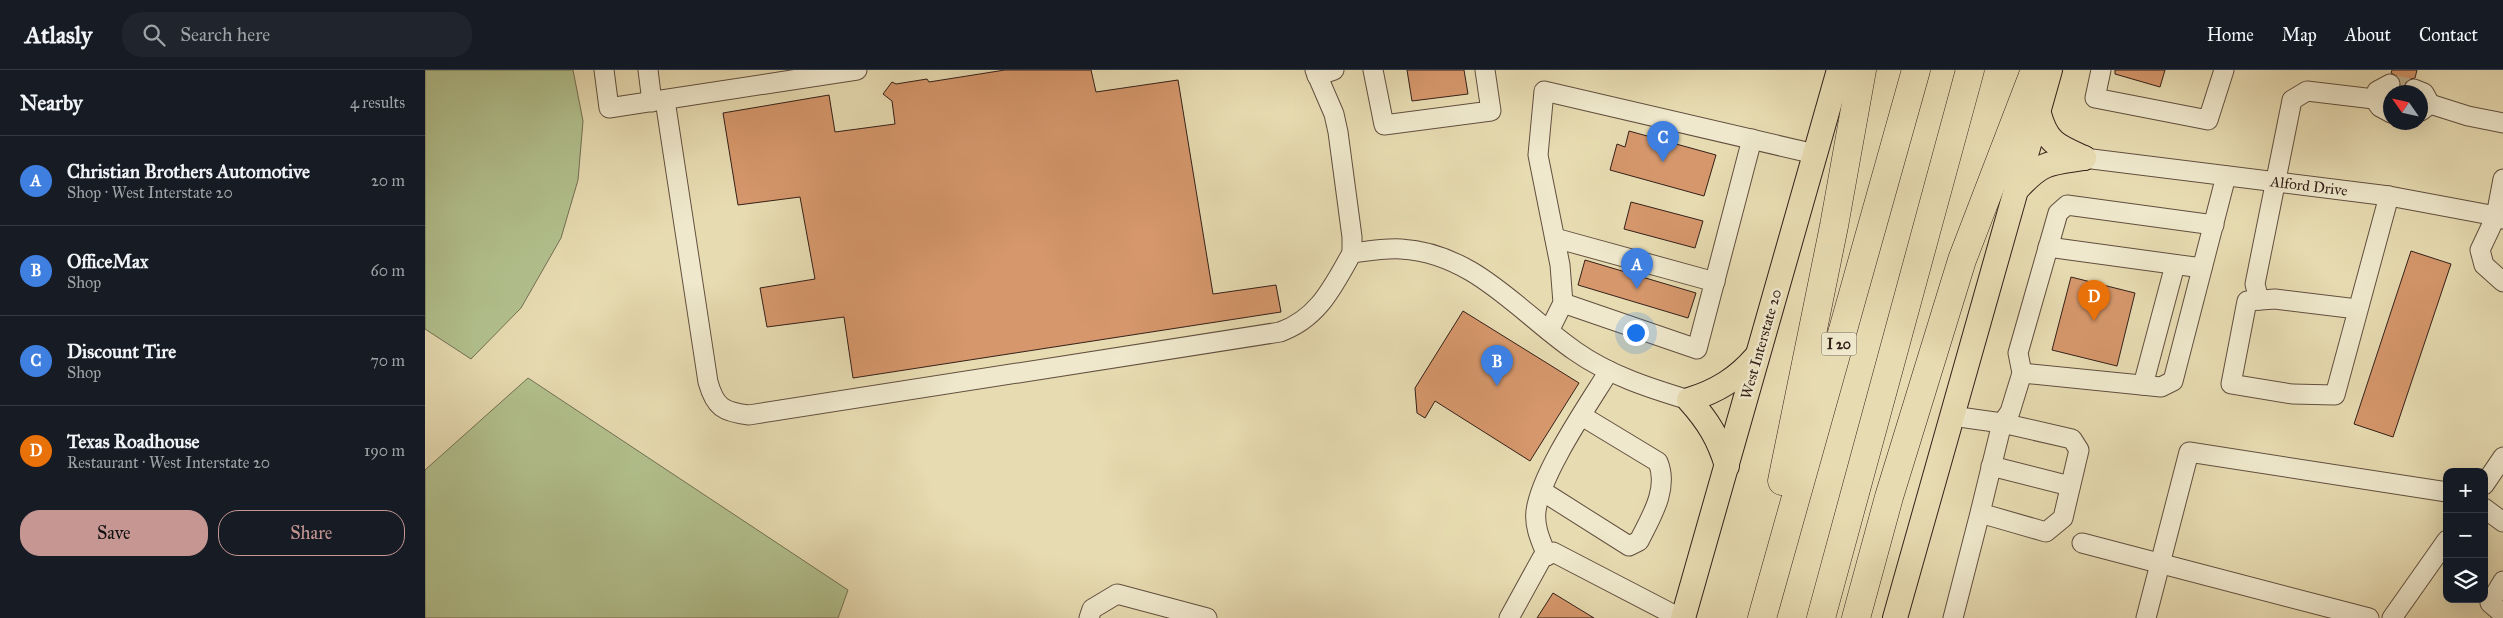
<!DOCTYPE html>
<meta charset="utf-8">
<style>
body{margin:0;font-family:"IM FELL Great Primer",serif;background:#20242c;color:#f1f3f6}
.controls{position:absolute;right:15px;bottom:15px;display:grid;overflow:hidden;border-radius:10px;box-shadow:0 5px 20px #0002}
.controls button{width:45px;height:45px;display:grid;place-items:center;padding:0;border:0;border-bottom:1px solid #363941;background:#171b24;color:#f1f3f6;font:25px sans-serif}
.compass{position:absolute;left:1958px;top:15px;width:45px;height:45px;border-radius:50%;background:#171b24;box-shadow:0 5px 20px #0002;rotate:304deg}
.you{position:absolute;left:1210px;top:262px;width:18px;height:18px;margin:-12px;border:4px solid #fff;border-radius:50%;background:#1a73e8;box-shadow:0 0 0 8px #1a73e833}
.badge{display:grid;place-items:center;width:32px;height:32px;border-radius:50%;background:#c59692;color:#fff;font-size:16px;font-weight:700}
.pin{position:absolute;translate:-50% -41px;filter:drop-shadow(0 1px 2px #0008)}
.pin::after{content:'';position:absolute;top:26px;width:18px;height:15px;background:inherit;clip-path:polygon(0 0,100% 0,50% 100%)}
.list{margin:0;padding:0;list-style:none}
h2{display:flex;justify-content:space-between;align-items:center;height:65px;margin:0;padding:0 20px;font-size:21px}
h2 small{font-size:16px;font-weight:400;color:#9ea1a6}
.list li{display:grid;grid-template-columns:32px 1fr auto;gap:15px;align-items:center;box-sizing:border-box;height:90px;padding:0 20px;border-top:1px solid #363941}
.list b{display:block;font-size:19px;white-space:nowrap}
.list p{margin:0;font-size:16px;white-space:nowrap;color:#9ea1a6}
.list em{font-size:16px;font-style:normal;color:#9ea1a6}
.actions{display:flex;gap:10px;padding:15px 20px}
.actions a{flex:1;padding:11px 0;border:1px solid #c59692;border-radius:20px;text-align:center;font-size:18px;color:#c59692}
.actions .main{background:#c59692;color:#111}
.icon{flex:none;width:28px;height:28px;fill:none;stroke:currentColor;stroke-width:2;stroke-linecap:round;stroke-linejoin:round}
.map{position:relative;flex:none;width:2078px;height:548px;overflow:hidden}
header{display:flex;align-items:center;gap:30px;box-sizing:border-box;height:70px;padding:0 25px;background:#171b24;border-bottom:1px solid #363941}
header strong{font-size:24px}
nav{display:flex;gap:28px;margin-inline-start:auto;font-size:18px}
.search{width:350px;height:45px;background:#20242c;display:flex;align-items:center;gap:12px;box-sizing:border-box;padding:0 18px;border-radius:20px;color:#9ea1a6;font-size:19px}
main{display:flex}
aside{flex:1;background:#171b24}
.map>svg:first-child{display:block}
.green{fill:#b2c18e;stroke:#737054}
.building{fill:#d5976b;stroke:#342019}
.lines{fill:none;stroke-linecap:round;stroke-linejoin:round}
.minor-tunnel{stroke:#c3b693;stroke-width:19;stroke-dasharray:19 9;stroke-linecap:butt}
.minor-casing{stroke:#614f3f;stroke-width:21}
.major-casing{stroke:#342019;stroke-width:26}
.highway-casing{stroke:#342019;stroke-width:29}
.minor{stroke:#efe8cc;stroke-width:19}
.major{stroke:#e7dbb1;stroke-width:24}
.highway{stroke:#e7dbb1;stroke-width:28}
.labels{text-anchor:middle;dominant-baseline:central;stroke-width:5;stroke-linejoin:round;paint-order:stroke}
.shield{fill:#efe8cc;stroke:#6c5c4f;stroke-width:1}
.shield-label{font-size:14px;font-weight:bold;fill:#342019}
.street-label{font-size:15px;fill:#342019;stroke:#efe8cc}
</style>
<header>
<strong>Atlasly</strong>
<div class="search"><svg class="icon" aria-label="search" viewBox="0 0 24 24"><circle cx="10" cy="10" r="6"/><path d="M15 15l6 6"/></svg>Search here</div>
<nav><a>Home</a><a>Map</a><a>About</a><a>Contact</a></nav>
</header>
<main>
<aside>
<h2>Nearby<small>4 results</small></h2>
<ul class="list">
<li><span class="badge" style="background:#3f7fe0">A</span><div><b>Christian Brothers Automotive</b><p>Shop · West Interstate 20</p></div><em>20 m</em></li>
<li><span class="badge" style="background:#3f7fe0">B</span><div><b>OfficeMax</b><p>Shop</p></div><em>60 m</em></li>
<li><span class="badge" style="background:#3f7fe0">C</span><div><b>Discount Tire</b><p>Shop</p></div><em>70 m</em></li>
<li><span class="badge" style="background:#e8710a">D</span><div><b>Texas Roadhouse</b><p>Restaurant · West Interstate 20</p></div><em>190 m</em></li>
</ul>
<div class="actions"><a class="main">Save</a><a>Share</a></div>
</aside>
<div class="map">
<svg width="2078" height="548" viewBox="0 0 2078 548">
<rect width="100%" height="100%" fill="#e7dbb1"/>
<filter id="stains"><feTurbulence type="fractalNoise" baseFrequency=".004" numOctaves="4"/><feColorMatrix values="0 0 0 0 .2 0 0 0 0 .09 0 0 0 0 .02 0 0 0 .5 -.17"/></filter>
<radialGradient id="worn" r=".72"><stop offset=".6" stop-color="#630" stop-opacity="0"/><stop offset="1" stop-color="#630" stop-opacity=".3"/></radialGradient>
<!-- green -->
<g class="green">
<path d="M0 0H148L158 51 153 110 136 168 96 238 46 289 0 259Z"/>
<path d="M103 308 423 520 413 548H0V400Z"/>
</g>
<!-- building -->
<g class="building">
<path d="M580 0H666L671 22 753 10 788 224 851 215 856 242 428 308 419 247 342 257 335 218 390 209 375 127 313 135 298 43 404 25 410 62 470 54 467 31 458 24 467 12 471 14 502 9 504 12Z"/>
<path d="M982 0H1039L1043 24 987 31Z"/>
<path d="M1690 0H1740L1735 17 1690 4Z"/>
<path d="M1967 0H1992L1990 8 1982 10 1979 14V22H1972L1976 14 1975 8 1966 3Z"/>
<path d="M1204 61 1291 85 1279 126 1185 100 1192 74 1200 77Z"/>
<path d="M1206 132 1278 151 1270 178 1199 159Z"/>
<path d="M1986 181 2026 194 1968 367 1929 354Z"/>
<path d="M1160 190 1271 223 1263 248 1153 215Z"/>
<path d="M1646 207 1710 223 1692 296 1627 280Z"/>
<path d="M1038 241 1154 313 1105 391 1010 331 1000 348 992 343 990 318Z"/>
<path d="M1128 523 1169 548H1112Z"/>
</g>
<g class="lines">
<!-- minor-tunnel -->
<path class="minor-tunnel" d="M1965 14 1989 19"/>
<defs>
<g id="minor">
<path d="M179 0 184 38 432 0"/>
<path d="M223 0 227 32"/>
<path d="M890 0 909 44 913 62 927 167V183C943 181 960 178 976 179 1049 183 1094 242 1150 281 1184 305 1224 318 1264 330"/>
<path d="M948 0 959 55 1066 41 1060 0"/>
<path d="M1676 0 1670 28 1783 50 1799 0"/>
<path d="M892 6 909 0"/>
<path d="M1989 19 1999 23 2005 34"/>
<path d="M1949 29 1952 21 1965 14"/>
<path d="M240 30 283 312C290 337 298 342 324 345L855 262C894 248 908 216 927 183"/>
<path d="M1996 41 2005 34 2043 46 2078 53"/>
<path d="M1659 88 1964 126 2071 146 2078 149"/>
<path d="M2078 109 2071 146 2055 180 2059 195 2078 212"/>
<path d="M1130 168 1290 212"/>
<path d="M1623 177 1777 198"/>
<path d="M1834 230 1830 214 1867 30 1882 21 1949 29 1955 37 1966 43"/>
<path d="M1138 233 1272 279 1327 69"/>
<path d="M1932 239 1850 229 1822 231 1806 314 1867 324 1910 325 1964 126"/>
<path d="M1124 261 1138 233 1135 195 1113 85 1119 21 1390 84"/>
<path d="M1597 303 1736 317 1748 311 1801 106"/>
<path d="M1718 315 1750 195"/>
<path d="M1527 346 1577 353 1585 342 1597 303 1593 283 1633 143 1642 135 1789 155"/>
<path d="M1566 396 1645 416"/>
<path d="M2059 415 2078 387"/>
<path d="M1117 421 1204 476 1214 471C1226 447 1244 419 1233 392L1157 346"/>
<path d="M2059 438 2078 452"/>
<path d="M1657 473 1944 548"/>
<path d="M1122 486C1116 471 1109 457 1111 441 1116 403 1163 335 1184 301"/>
<path d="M2078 511 2065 533 2078 544"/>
<path d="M664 548 667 539 692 524 782 548"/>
<path d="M1084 548 1117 488 1128 482 1255 548"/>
<path d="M1528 548 1555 443 1621 462 1638 448 1654 380 1647 369 1577 353 1555 443"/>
<path d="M1721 548 1764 382 2022 422"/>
<path d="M1967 548 2022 470"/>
</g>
<g id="major">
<path d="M1614 44C1622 73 1632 76 1659 88"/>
<path d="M1594 117C1618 91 1626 93 1659 88"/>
<path d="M1302 396C1294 369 1283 351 1264 330 1292 321 1312 309 1331 287"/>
<path d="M1258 548 1414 0"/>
<path d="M1470 548 1625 0"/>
</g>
<g id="highway">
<path d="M1357 411 1409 156 1437 0"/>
<path d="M1337 548 1491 0"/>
<path d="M1396 548 1545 0"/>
<path d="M1431 548 1464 427 1537 190 1610 0"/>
</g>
</defs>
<!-- minor casing -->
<use href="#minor" class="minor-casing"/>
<!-- major casing -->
<use href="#major" class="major-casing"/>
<!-- highway casing -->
<use href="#highway" class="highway-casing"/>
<!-- minor -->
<use href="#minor" class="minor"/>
<!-- major -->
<use href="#major" class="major"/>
<!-- highway -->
<use href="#highway" class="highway"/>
</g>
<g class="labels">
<!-- shield labels -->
<rect class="shield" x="1396.5" y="262.5" width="35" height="23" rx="4"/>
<g class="shield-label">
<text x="1414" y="274">I 20</text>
</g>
<!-- street labels -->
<g class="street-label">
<text transform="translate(1884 116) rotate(7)">Alford Drive</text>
<text transform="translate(1336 274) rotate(-74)">West Interstate 20</text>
</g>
</g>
<rect width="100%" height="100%" filter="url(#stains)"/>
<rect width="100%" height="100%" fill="url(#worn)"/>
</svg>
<div class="controls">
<button>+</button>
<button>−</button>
<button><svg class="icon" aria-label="layers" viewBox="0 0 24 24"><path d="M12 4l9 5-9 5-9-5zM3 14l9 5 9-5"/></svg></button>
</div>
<svg class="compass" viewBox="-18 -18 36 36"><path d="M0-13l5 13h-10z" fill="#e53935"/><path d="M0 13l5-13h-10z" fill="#9ea1a6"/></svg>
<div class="you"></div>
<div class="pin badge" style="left:1212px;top:219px;background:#3f7fe0">A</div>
<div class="pin badge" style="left:1072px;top:316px;background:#3f7fe0">B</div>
<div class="pin badge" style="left:1238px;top:92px;background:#3f7fe0">C</div>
<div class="pin badge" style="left:1669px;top:251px;background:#e8710a">D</div>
</div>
</main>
